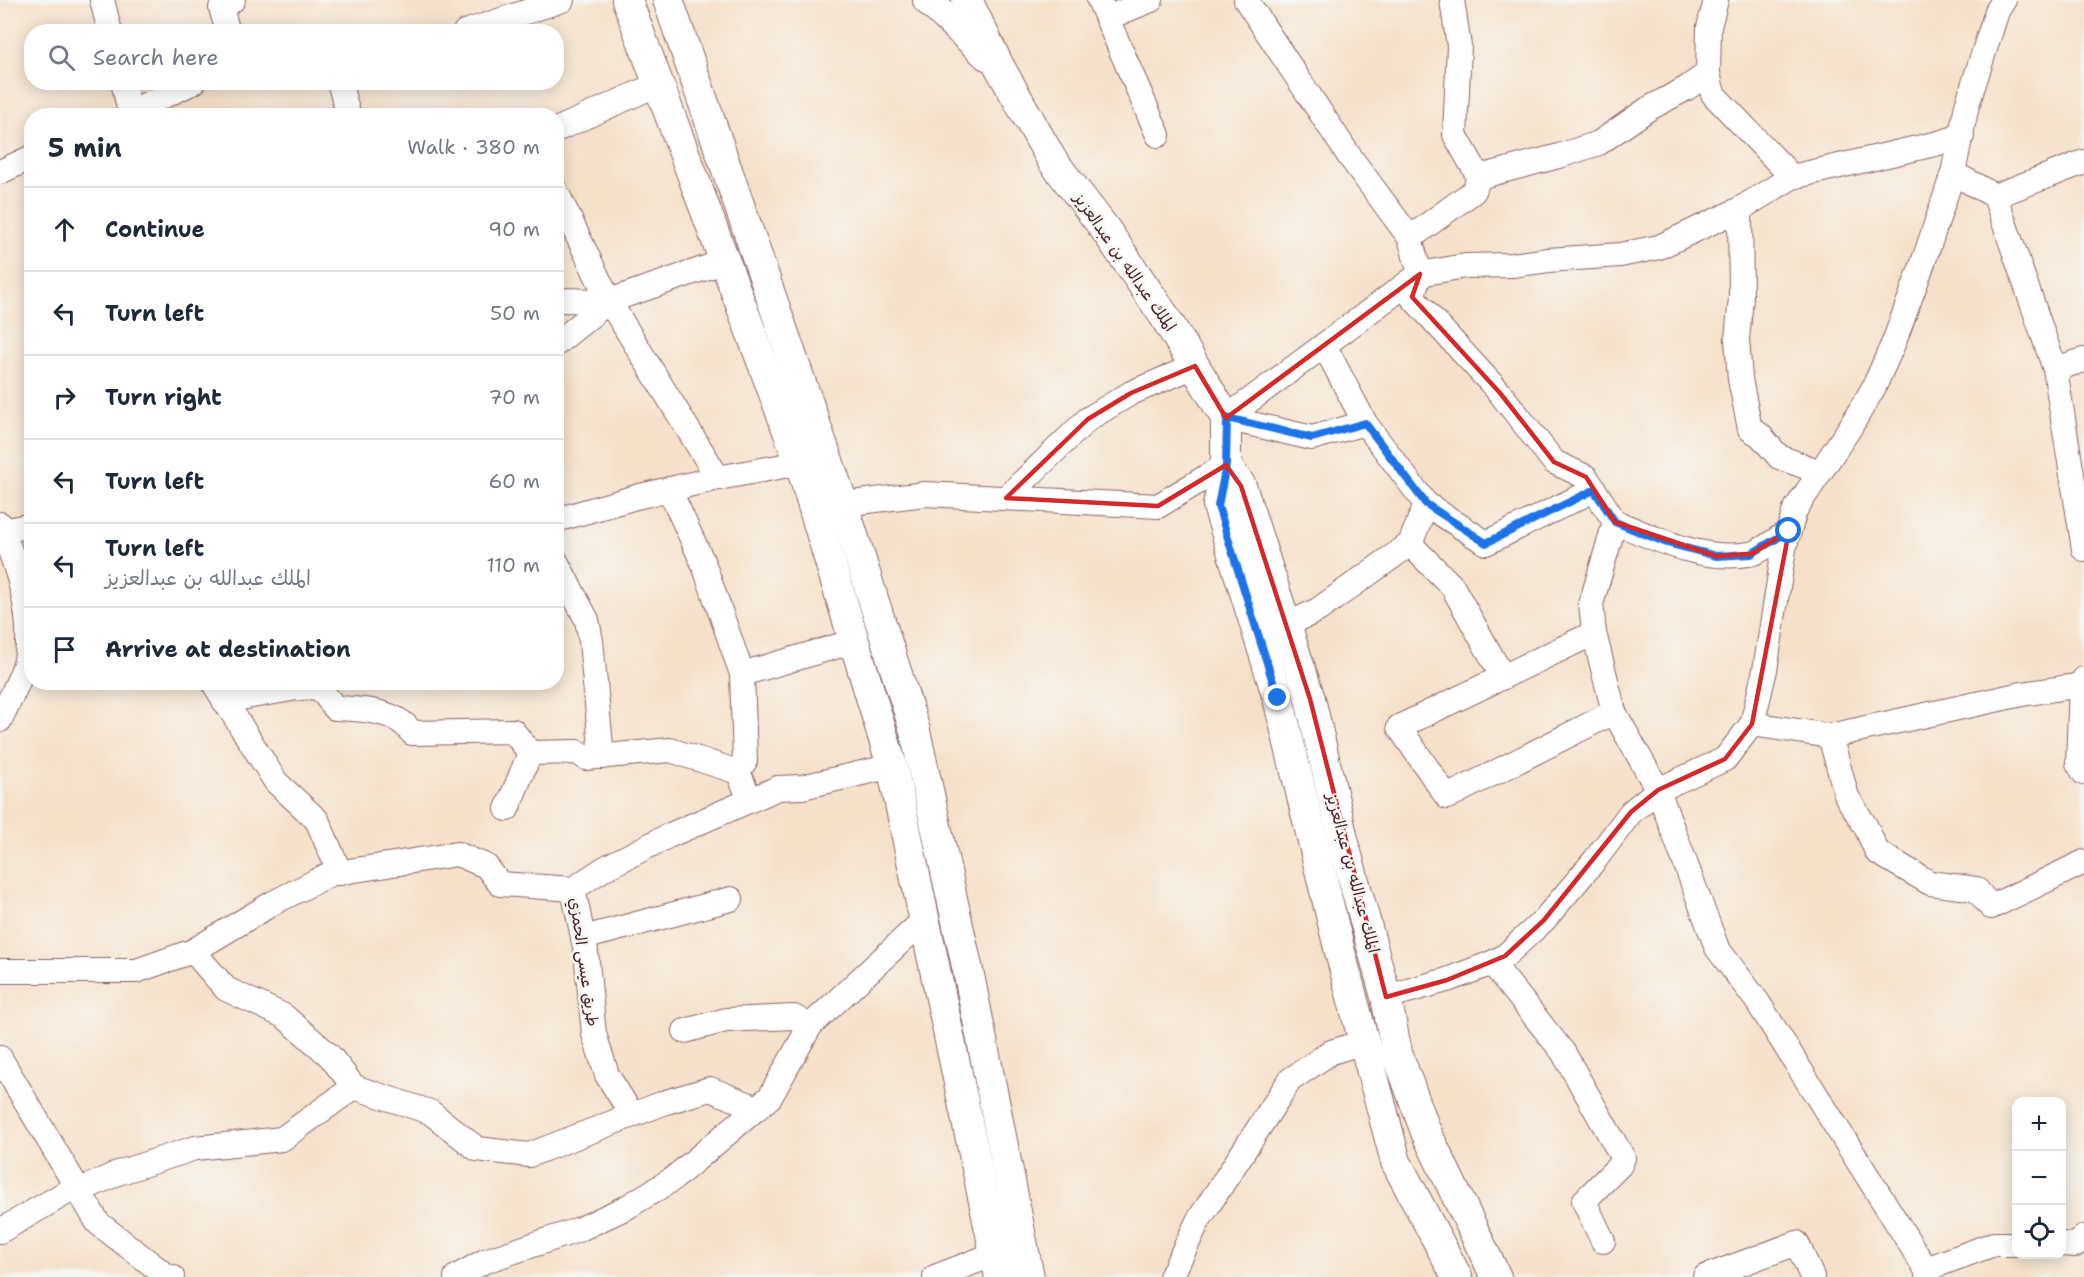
<!DOCTYPE html>
<meta charset="utf-8">
<style>
body{margin:0;font-family:"Shantell Sans","Playpen Sans Arabic",sans-serif;background:#f6f6f7;color:#1f2937}
.controls{position:absolute;right:18px;bottom:18px;display:grid;overflow:hidden;border-radius:12px;box-shadow:0 3px 15px #0003}
.controls button{width:54px;height:54px;display:grid;place-items:center;padding:0;border:0;border-bottom:2px solid #e0e1e3;background:#fff;color:#1f2937;font:30px sans-serif}
.stop{position:absolute;width:18px;height:18px;margin:-14px;border:4px solid #1a73e8;border-radius:50%;background:#fff}
.stop.end{background:#1a73e8;border-color:#fff;box-shadow:0 2px 6px #0008}
.list{margin:0;padding:0;list-style:none}
h2{display:flex;justify-content:space-between;align-items:center;height:78px;margin:0;padding:0 24px;font-size:26px}
h2 small{font-size:20px;font-weight:400;color:#747a83}
.list li{display:grid;grid-template-columns:39px 1fr auto;gap:18px;align-items:center;box-sizing:border-box;height:84px;padding:0 24px;border-top:2px solid #e0e1e3}
.list b{display:block;font-size:22px;white-space:nowrap}
.list p{margin:0;font-size:20px;white-space:nowrap;color:#747a83}
.list em{font-size:20px;font-style:normal;color:#747a83}
.icon{flex:none;width:33px;height:33px;fill:none;stroke:currentColor;stroke-width:2;stroke-linecap:round;stroke-linejoin:round}
.map{position:relative;flex:none;width:2084px;height:1277px;overflow:hidden}
.search{position:absolute;background:#fff;box-shadow:0 3px 15px #0003;left:24px;top:24px;width:540px;height:66px;display:flex;align-items:center;gap:15px;box-sizing:border-box;padding:0 21px;border-radius:24px;color:#747a83;font-size:22px}
.panel{position:absolute;background:#fff;box-shadow:0 3px 15px #0003;left:24px;top:108px;width:540px;height:582px;border-radius:24px}
.map>svg:first-child{display:block}
.lines{fill:none;stroke-linecap:round;stroke-linejoin:round}
.minor-casing{stroke:#866363;stroke-width:26}
.major-casing{stroke:#866363;stroke-width:32}
.minor{stroke:#fff;stroke-width:24}
.major{stroke:#fff;stroke-width:30}
.route{stroke:#1a73e8;stroke-width:8}
.marked{fill:none;stroke:#d62828;stroke-width:4.5;stroke-linejoin:round}
.labels{text-anchor:middle;dominant-baseline:central;stroke-width:5;stroke-linejoin:round;paint-order:stroke}
.street-label{font-size:16px;fill:#4a1f2b;stroke:#f6f6f2}
</style>
<div class="map">
<svg width="2084" height="1277" viewBox="0 0 2084 1277">
<rect width="100%" height="100%" fill="#f6f6f2"/>
<filter id="ink" filterUnits="userSpaceOnUse"><feTurbulence type="fractalNoise" baseFrequency=".0167" numOctaves="2"/><feDisplacementMap in="SourceGraphic" scale="12" xChannelSelector="R" yChannelSelector="G"/><feConvolveMatrix kernelMatrix="1 2 1 2 8 2 1 2 1" color-interpolation-filters="sRGB"/></filter>
<filter id="wash" filterUnits="userSpaceOnUse"><feTurbulence type="fractalNoise" baseFrequency=".008" numOctaves="4" result="noise"/><feDisplacementMap in="SourceGraphic" scale="24" xChannelSelector="R" yChannelSelector="G"/><feGaussianBlur stdDeviation="1.35" result="paint"/><feColorMatrix in="noise" values="0 0 0 0 0 0 0 0 0 0 0 0 0 0 0 0 0 1.4 0 .05"/><feComposite in="paint" operator="in"/></filter>
<g filter="url(#wash)">
<rect width="100%" height="100%" fill="#f5e1ca"/>
</g>
<g filter="url(#ink)">
<g class="lines">
<defs>
<g id="minor">
<path d="M102 0 110 32"/>
<path d="M1099 0 1158 135"/>
<path d="M1246 0 1350 157 1410 238 1420 274 1412 297 1500 393 1554 462 1586 477 1615 522"/>
<path d="M1452 0 1459 46 1455 135 1479 177"/>
<path d="M1716 0 1709 27 1708 73 1713 94 1792 177"/>
<path d="M1107 18 1151 0"/>
<path d="M228 32 221 8 233 0"/>
<path d="M465 32 562 0"/>
<path d="M123 82 130 112 194 82"/>
<path d="M339 82 349 116"/>
<path d="M556 130 658 84"/>
<path d="M0 172 32 157"/>
<path d="M1953 173 1995 196 2055 369 2084 549"/>
<path d="M556 191 609 301 718 478 800 463"/>
<path d="M1995 196 2084 162"/>
<path d="M1740 209 1741 298 1737 339 1740 379 1750 429 1760 435 1779 457 1820 472"/>
<path d="M1410 238 1474 191 1479 177 1559 156 1599 143 1648 109 1687 88 1708 73"/>
<path d="M556 300 609 301 723 262"/>
<path d="M556 344 609 301"/>
<path d="M1324 345 1365 423"/>
<path d="M2055 369 2084 360"/>
<path d="M1226 418 1420 274 1465 266 1512 265 1548 260 1620 255 1659 247 1740 209 1792 177 1939 143 1962 136"/>
<path d="M1226 418 1312 438 1365 423 1426 504 1486 543 1594 490"/>
<path d="M669 489 704 565 742 674"/>
<path d="M1006 498 1088 419 1131 393 1195 366"/>
<path d="M843 504 925 494 1158 506 1226 465"/>
<path d="M556 520 636 497 718 478"/>
<path d="M0 524C16 564 35 617 26 660 23 675 7 704 0 720"/>
<path d="M3 531 32 525"/>
<path d="M1789 531C1778 538 1760 553 1749 554 1703 562 1656 539 1615 522L1591 604 1594 633 1614 712 1658 790 1717 948 1757 1001 1926 1269 1928 1277"/>
<path d="M1410 544 1426 504"/>
<path d="M556 561 587 620 591 641 602 757"/>
<path d="M1286 625 1318 610 1410 544 1452 586 1503 677"/>
<path d="M1594 633 1399 727 1447 797 1614 712"/>
<path d="M2084 679 2081 685 2078 763 2084 773"/>
<path d="M213 682 276 782 317 820 340 873"/>
<path d="M319 687 335 708C361 709 397 710 412 733L513 731 530 753 507 809"/>
<path d="M224 701 297 688 319 687V682"/>
<path d="M1752 724 1830 736 2022 694 2081 685"/>
<path d="M1830 736 1847 797 1866 827 1877 852 1930 883 1976 889 1991 907 2084 862"/>
<path d="M530 753 577 752 586 758 670 750 738 772 750 799"/>
<path d="M738 772 745 761 742 674 855 641"/>
<path d="M573 889 605 868 668 836 778 788 802 787 892 766"/>
<path d="M583 938 731 899"/>
<path d="M193 951 273 903 330 874 457 854 486 866 500 884 573 889 586 952 594 1034 607 1075 632 1115"/>
<path d="M1492 963 1563 1052 1623 1158 1620 1165 1584 1201 1603 1241"/>
<path d="M0 971H136L193 951 226 989 284 1016 330 1056 354 1087 430 1112 477 1149 529 1155 666 1102 710 1089 757 1108"/>
<path d="M1386 997 1447 980 1492 963 1505 956 1544 920 1595 860 1631 812 1658 790 1725 759 1752 724 1765 670 1784 549 1795 510 1851 426 1874 387 1894 342 1924 260 1953 173 1967 105 1997 11 2004 0"/>
<path d="M685 1031 726 1020 794 1017 810 1026"/>
<path d="M0 1058 98 1223 168 1277H172"/>
<path d="M79 1191 118 1173 195 1148 282 1139 354 1087"/>
<path d="M0 1231 76 1187"/>
<path d="M2062 1244 2075 1245 2084 1237"/>
<path d="M1926 1269 1994 1244H2016"/>
<path d="M456 1277 485 1261 578 1230 627 1207 673 1179 770 1097 810 1026 925 919"/>
<path d="M935 1277 995 1254"/>
<path d="M1171 1277 1198 1221 1290 1080 1331 1052 1364 1042"/>
<path d="M1705 1277 1797 1243 1812 1277"/>
</g>
<g id="major">
<path d="M627 0 800 463 892 766 1000 1277"/>
<path d="M668 0 843 504 915 731 970 980 1029 1277"/>
<path d="M928 0 987 55"/>
<path d="M967 0 999 66 1052 160 1105 229 1165 317 1226 418V465L1218 506 1278 698 1340 952 1396 1162 1457 1277"/>
<path d="M1226 465 1241 486 1310 699 1346 852 1386 997 1397 1053 1426 1132 1496 1277"/>
</g>
</defs>
<!-- minor casing -->
<use href="#minor" class="minor-casing"/>
<!-- major casing -->
<use href="#major" class="major-casing"/>
<!-- minor -->
<use href="#minor" class="minor"/>
<!-- major -->
<use href="#major" class="major"/>
</g>
</g>
<g class="lines" filter="url(#ink)">
<!-- route -->
<path class="route" d="M1278 698 1218 506 1226 465 1227 418 1312 438 1365 423 1426 504 1486 543 1594 490 1615 522 1667 543 1716 556 1751 554 1789 531"/>
</g>
<!-- marked area -->
<path class="marked" d="M1420 274 1412 297 1500 393 1554 462 1586 477 1615 522 1716 556 1751 554 1789 531 1752 724 1725 759 1658 790 1631 812 1544 920 1505 956 1447 980 1386 997 1310 699 1241 486 1226 465 1158 506 1006 498 1088 419 1131 393 1195 366 1226 418Z"/>
<g class="labels">
<!-- street labels -->
<g class="street-label">
<text transform="translate(1125 262) rotate(55)">الملك عبدالله بن عبدالعزيز</text>
<text transform="translate(1353 873) rotate(75)">الملك عبدالله بن عبدالعزيز</text>
<text transform="translate(584 962) rotate(82)">طريق عيسى الحمزي</text>
</g>
</g>
</svg>
<div class="controls">
<button>+</button>
<button>−</button>
<button><svg class="icon" aria-label="locate" viewBox="0 0 24 24"><circle cx="12" cy="12" r="6"/><path d="M12 2v4M12 18v4M2 12h4M18 12h4"/></svg></button>
</div>
<div class="stop" style="left:1789px;top:531px"></div>
<div class="stop end" style="left:1278px;top:698px"></div>
<div class="search"><svg class="icon" aria-label="search" viewBox="0 0 24 24"><circle cx="10" cy="10" r="6"/><path d="M15 15l6 6"/></svg>Search here</div>
<section class="panel">
<h2>5 min<small>Walk · 380 m</small></h2>
<ul class="list">
<li><svg class="icon" aria-label="ahead" viewBox="0 0 24 24"><path d="M12 20V5M6 11l6-6 6 6"/></svg><div><b>Continue</b></div><em>90 m</em></li>
<li><svg class="icon" aria-label="left" viewBox="0 0 24 24"><path d="M17 20v-9H6M10 6l-5 5 5 5"/></svg><div><b>Turn left</b></div><em>50 m</em></li>
<li><svg class="icon" aria-label="right" viewBox="0 0 24 24"><path d="M7 20v-9h11M14 6l5 5-5 5"/></svg><div><b>Turn right</b></div><em>70 m</em></li>
<li><svg class="icon" aria-label="left" viewBox="0 0 24 24"><path d="M17 20v-9H6M10 6l-5 5 5 5"/></svg><div><b>Turn left</b></div><em>60 m</em></li>
<li><svg class="icon" aria-label="left" viewBox="0 0 24 24"><path d="M17 20v-9H6M10 6l-5 5 5 5"/></svg><div><b>Turn left</b><p>الملك عبدالله بن عبدالعزيز</p></div><em>110 m</em></li>
<li><svg class="icon" aria-label="arrive" viewBox="0 0 24 24"><path d="M6 21V4h12l-3 4 3 4H6"/></svg><div><b>Arrive at destination</b></div></li>
</ul>
</section>
</div>
